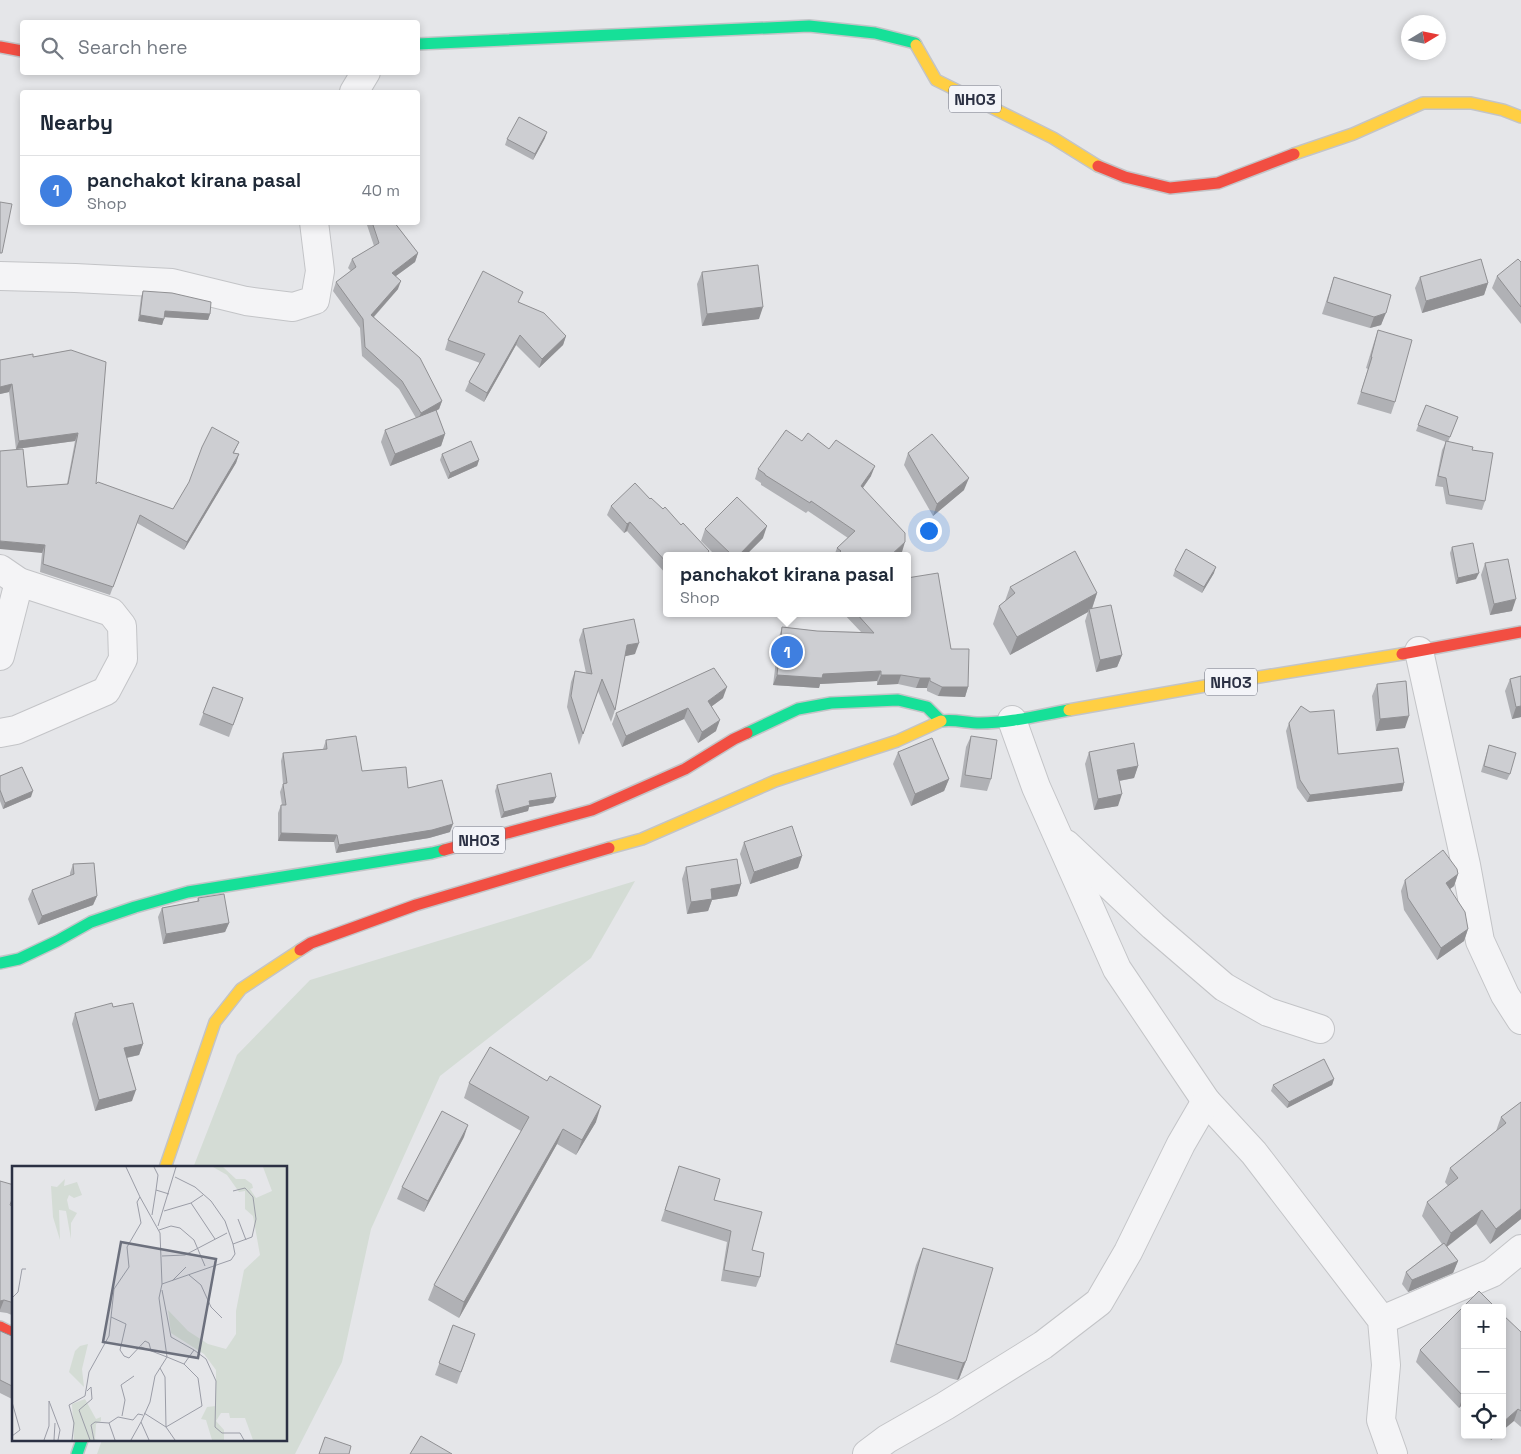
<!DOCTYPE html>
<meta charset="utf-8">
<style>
body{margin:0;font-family:"Space Grotesk",sans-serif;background:#f2f2f3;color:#1f2937}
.controls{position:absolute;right:15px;bottom:15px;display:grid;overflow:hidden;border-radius:5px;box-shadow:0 2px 8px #0003}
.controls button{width:45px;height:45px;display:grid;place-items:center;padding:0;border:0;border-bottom:1px solid #e0e1e3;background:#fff;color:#1f2937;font:25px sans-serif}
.compass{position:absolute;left:1401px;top:15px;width:45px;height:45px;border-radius:50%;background:#fff;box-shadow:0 2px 8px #0003;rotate:80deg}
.you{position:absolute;left:928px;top:530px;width:18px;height:18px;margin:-12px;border:4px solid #fff;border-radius:50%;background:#1a73e8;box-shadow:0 0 0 8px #1a73e833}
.badge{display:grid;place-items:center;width:32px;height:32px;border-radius:50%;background:#1a73e8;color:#fff;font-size:16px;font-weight:700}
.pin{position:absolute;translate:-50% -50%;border:2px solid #fff;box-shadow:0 1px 5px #0006}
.popup{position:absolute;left:663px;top:552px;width:248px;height:65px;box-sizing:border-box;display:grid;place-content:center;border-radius:5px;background:#fff;filter:drop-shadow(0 1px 4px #0005);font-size:16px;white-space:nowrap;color:#747a83}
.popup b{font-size:19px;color:#1f2937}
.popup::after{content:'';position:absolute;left:50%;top:100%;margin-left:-10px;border:10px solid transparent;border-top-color:#fff}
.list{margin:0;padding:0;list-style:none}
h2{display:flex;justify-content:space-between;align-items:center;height:65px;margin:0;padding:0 20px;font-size:21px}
h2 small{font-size:16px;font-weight:400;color:#747a83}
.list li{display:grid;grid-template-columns:32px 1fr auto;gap:15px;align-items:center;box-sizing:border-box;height:70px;padding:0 20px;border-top:1px solid #e0e1e3}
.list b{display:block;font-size:19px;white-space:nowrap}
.list p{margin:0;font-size:16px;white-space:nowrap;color:#747a83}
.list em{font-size:16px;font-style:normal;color:#747a83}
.icon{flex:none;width:28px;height:28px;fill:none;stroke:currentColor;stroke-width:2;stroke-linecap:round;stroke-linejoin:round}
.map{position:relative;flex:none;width:1521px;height:1454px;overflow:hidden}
.search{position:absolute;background:#fff;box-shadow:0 2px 8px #0003;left:20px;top:20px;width:400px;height:55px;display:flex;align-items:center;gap:12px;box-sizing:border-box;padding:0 18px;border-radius:5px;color:#747a83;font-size:19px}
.panel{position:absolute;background:#fff;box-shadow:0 2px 8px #0003;left:20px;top:90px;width:400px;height:135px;border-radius:5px}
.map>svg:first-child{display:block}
.green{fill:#d4dcd5}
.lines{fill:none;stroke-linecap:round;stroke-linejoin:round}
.street-casing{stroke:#c3c4c7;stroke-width:30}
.fast-casing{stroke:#c3c4c7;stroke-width:14}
.slow-casing{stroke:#c3c4c7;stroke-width:14}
.jam-casing{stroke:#c3c4c7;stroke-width:14}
.street{stroke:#f4f4f6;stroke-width:28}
.fast{stroke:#16e098;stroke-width:11}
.slow{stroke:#ffcf43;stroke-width:11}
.jam{stroke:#f24e42;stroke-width:11}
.wall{fill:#b0b1b5}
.shaded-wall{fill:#909093}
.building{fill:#cdced2;stroke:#909093}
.labels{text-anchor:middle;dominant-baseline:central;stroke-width:4;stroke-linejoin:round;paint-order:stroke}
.shield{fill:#f3f4f8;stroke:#676b79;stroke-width:1}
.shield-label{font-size:16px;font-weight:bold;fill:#2b3043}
.inset-road{fill:none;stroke:#9b9da7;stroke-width:1}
.view{fill:#6c707d;fill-opacity:0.15;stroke:#6c707d;stroke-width:2.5}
.inset-edge{fill:none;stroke:#2b3043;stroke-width:2.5}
</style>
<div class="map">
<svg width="1521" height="1454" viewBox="0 0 1521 1454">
<rect width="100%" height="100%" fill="#e5e6e9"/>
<!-- green -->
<path class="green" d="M635 881 591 958 440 1076 371 1229 342 1362 295 1454H97L102 1440H286V1168H193L237 1055 310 980Z"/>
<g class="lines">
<defs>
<g id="street">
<path d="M354 92 366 72"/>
<path d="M0 276 75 278 172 283 246 301 293 307 315 300 320 271 314 222"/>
<path d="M0 569 19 582 111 612 122 626 123 659 106 691 16 730 0 733"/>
<path d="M1419 651 1466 865 1480 941 1505 995 1521 1020"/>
<path d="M0 656 19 582"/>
<path d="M1012 720 1036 787 1117 969 1206 1101 1254 1153 1382 1320 1386 1365 1381 1420 1393 1454"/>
<path d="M1066 844 1153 926 1224 987 1268 1012 1320 1029"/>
<path d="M1382 1320 1492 1273 1521 1249"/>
<path d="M867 1454 887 1439 945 1406 1043 1345 1099 1302 1128 1252 1181 1144 1206 1101"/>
</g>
<g id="fast">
<path d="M418 44 809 26 875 33 915 43 916 45"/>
<path d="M747 733 798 709 831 703 898 700 927 707 941 721C956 719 966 723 980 723 1010 723 1040 715 1069 710"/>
<path d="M0 963 19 959 57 941 91 922 135 907 188 892 432 853 444 850"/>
<path d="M77 1454 82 1440"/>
</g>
<g id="slow">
<path d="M916 45 936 80 1053 138 1098 166"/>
<path d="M1294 154 1353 134 1423 103H1471L1503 110 1521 117"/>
<path d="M1069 710 1222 683 1402 654"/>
<path d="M609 848 642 839 775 781 897 741 941 721"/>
<path d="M165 1168 215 1022 241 989 300 950"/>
</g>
<g id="jam">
<path d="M0 47 22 51"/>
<path d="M1098 166 1125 177 1170 188 1218 183 1294 154"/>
<path d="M1402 654 1521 632"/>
<path d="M444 850 592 810 685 769 734 739 747 733"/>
<path d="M300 950 311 943 416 905 609 848"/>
<path d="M0 1327 14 1334"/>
</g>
</defs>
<!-- street casing -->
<use href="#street" class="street-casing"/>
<!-- fast casing -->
<use href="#fast" class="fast-casing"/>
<!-- slow casing -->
<use href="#slow" class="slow-casing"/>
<!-- jam casing -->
<use href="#jam" class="jam-casing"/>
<!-- street -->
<use href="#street" class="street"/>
<!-- fast -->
<use href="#fast" class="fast"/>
<!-- slow -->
<use href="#slow" class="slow"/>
<!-- jam -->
<use href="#jam" class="jam"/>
</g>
<!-- wall -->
<g class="wall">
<path d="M545 138 533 160 505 145 507 139Z"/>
<path d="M366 222H394L418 253 415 262 396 276 398 289 374 317 442 401 439 409 436 411 445 434 441 446 390 466 381 442 385 430 416 418 399 389 362 356 360 328 333 291 336 282 351 271 348 268 352 259 374 246Z"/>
<path d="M1521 262V324L1492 288 1497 276Z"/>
<path d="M702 272 759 319 702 326 697 284Z"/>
<path d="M1334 277 1391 295 1381 325 1370 328 1322 314Z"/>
<path d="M1420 277 1488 283 1484 295 1422 313 1415 288Z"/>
<path d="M143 291 210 314 208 320 164 317 162 325 138 321 141 297Z"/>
<path d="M519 302 566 336 563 345 539 368 516 345 484 402 465 391 469 382 480 363 445 350 448 340Z"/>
<path d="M1378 330 1395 402 1391 414 1357 404 1368 369 1366 368 1374 342Z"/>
<path d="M71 350 96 484 173 509 239 442 234 453 239 454 236 463 184 550 137 523 110 595 40 572 42 553 27 487 67 484 75 441 16 449 9 392 0 394V360L33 357Z"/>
<path d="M1426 405 1458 417 1448 442 1472 450 1485 501 1482 510 1446 504 1443 487 1435 486 1442 450 1446 442 1416 431Z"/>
<path d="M802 441 829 449 871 476 863 488 902 552 897 556H834L837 548 848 538 808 511 806 513 761 485V483L755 479 758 469Z"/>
<path d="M908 453 964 490 933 516 904 465Z"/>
<path d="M442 454 479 460 477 466 448 479 440 460Z"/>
<path d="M650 499 663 509 667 556V575L627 531 624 533 607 515 611 506Z"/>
<path d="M705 529 763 538 745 556H716L701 541Z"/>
<path d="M1452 547 1476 579 1456 584 1450 553Z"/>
<path d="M1485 563 1512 611 1490 615 1481 575Z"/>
<path d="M1175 570 1214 573 1202 593 1173 576Z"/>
<path d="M1010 587 1097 593 1092 609 1122 655 1117 667 1096 672 1085 621 1088 612 1010 655 993 624 999 606 1005 601Z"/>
<path d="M843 613H907L951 649 968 687 965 697 938 696 927 691V688H916L898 684 877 685V681L820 684 819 688 773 685 779 637 782 627 817 631 861 632Z"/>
<path d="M583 629 635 654 625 656 615 710 611 722 598 691 579 745 567 707 571 682 575 671 586 673 579 640Z"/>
<path d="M1521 676V717L1512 719 1505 691 1510 679Z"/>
<path d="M1377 684 1405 728 1376 731 1372 696Z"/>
<path d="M213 687 243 698 229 737 199 725Z"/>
<path d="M723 698 712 706 716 731 698 743 684 719 622 747 612 724 616 713Z"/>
<path d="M1289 723 1338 754 1404 783 1402 791 1307 802 1297 788 1286 731Z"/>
<path d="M971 736 991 779 987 791 960 787 966 747Z"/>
<path d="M326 740 362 771 408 788 450 832 429 838 336 853 334 842 278 841V813L281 805H282L280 792 283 784 281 761 283 753 323 749Z"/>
<path d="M1489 745 1510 774 1507 780 1481 772Z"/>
<path d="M898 752 949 779 944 791 911 806 893 764Z"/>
<path d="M1089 752 1138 766 1134 778 1119 781 1118 806 1094 810 1085 764Z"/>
<path d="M0 776 31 797 3 809 0 801Z"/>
<path d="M497 785 556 797 553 803 529 807 528 811 501 818 495 791Z"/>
<path d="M744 842 802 856 798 868 750 884 740 854Z"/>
<path d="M73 864 97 896 93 905 38 925 28 899 32 890 70 876V873Z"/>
<path d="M686 867 741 884 737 896 712 900 708 911 687 914 682 879Z"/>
<path d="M1458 874 1454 886 1450 889 1468 929 1464 941 1437 960 1404 910 1401 891 1405 880Z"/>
<path d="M198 898 229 923 225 932 163 944 158 917 162 908 197 901Z"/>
<path d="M113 1007 143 1044 139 1055 127 1058 132 1101 95 1111 72 1024 75 1013Z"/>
<path d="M1334 1079 1332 1085 1287 1108 1271 1091 1273 1085Z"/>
<path d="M469 1083 596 1122 576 1155 557 1144 459 1318 428 1300 434 1285 521 1131 464 1098Z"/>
<path d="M1521 1102V1219L1490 1244 1476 1224 1447 1247 1458 1261 1453 1273 1408 1292 1402 1284 1406 1272 1442 1244 1422 1216 1427 1202 1448 1186 1445 1182 1450 1168 1496 1131 1501 1117Z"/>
<path d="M464 1137 424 1212 397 1199 402 1187Z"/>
<path d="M679 1166 714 1200 752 1250 760 1277 756 1287 721 1281 727 1242 661 1221Z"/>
<path d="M0 1181 10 1205 14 1207V1316L7 1313 0 1312Z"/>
<path d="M923 1248 966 1361 959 1379 957 1380 890 1362 916 1265Z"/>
<path d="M1465 1308V1410L1461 1406 1459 1408 1416 1362 1420 1350Z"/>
<path d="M453 1325 475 1334 457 1384 435 1375Z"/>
<path d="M0 1331 14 1337V1400L0 1393Z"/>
<path d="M1521 1332V1427L1514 1421Z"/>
<path d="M1487 1435H1497L1491 1440Z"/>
</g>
<!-- shaded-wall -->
<g class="shaded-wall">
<path d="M547 132 545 138 533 160 535 154Z"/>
<path d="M418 253 415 262 389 281 392 273Z"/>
<path d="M401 281 398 289 368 323 371 315Z"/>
<path d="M1488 283 1484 295 1422 313 1426 301Z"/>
<path d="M763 307 759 319 702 326 707 314Z"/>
<path d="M165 311 210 314 208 320 163 317Z"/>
<path d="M1386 313 1381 325 1370 328 1374 317Z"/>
<path d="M140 315 164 319 162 325 138 321Z"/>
<path d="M520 335 516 345 484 402 487 393Z"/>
<path d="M566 336 563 345 539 368 542 359Z"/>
<path d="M12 384 9 392 0 394V387Z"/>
<path d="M442 401 439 409 417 421 421 413Z"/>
<path d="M78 433 75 441 16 449 19 441Z"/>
<path d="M445 434 441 446 390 466 395 454Z"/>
<path d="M239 454 236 463 184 550 187 542Z"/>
<path d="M479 460 477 466 448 479 450 473Z"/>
<path d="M875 466 871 476 857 496 861 486Z"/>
<path d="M969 478 964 490 933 516 937 504Z"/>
<path d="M630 522 627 531 624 533 627 524Z"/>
<path d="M767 526 763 538 745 556H738Z"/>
<path d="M0 541 45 545 42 553 0 549Z"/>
<path d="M905 542 902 552 897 556H890Z"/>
<path d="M1216 567 1214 573 1202 593 1204 587Z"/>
<path d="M1479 573 1476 579 1456 584 1458 578Z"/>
<path d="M1097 593 1091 611 1089 609 1088 612 1010 655 1017 637Z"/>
<path d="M1516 599 1512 611 1490 615 1494 604Z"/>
<path d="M639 643 635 654 622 657 627 645Z"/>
<path d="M1122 655 1117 667 1096 672 1100 660Z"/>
<path d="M881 671 877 681 820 684 819 688 773 685 777 675Z"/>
<path d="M881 675H901L898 684 877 685Z"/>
<path d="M920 678H930L927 688H916Z"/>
<path d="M727 687 723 698 704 712 708 701Z"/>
<path d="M942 687H968L965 697 938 696Z"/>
<path d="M1521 706V717L1512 719 1516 707Z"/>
<path d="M688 708 684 719 622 747 626 736Z"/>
<path d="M1409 716 1405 728 1376 731 1380 719Z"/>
<path d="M720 720 716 731 698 743 702 732Z"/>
<path d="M1138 766 1134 778 1113 782 1117 770Z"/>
<path d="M949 779 944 791 911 806 915 794Z"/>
<path d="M1404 783 1402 791 1307 802 1310 795Z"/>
<path d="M33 791 31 797 3 809 5 803Z"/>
<path d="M1122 794 1118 806 1094 810 1098 799Z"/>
<path d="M556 797 553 803 529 807 528 811 501 818 504 812 529 801Z"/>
<path d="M453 824 450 832 429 838 336 853 339 845Z"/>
<path d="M281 833 337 835 334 842 278 841Z"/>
<path d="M802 856 798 868 750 884 754 872Z"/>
<path d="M1458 874 1454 886 1442 895 1446 883Z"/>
<path d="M741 884 737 896 712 900 708 911 687 914 691 902 711 889Z"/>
<path d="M97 896 93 905 38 925 42 916Z"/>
<path d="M229 923 225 932 163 944 166 934Z"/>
<path d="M1468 929 1464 941 1437 960 1441 948Z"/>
<path d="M143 1044 139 1055 120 1059 124 1048Z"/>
<path d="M1334 1079 1332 1085 1287 1108 1289 1102Z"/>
<path d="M136 1090 132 1101 95 1111 99 1100Z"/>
<path d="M601 1106 596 1122 576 1155 582 1140Z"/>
<path d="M468 1125 464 1137 424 1212 428 1201Z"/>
<path d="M563 1129 557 1144 459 1318 464 1302Z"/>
<path d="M1521 1209V1219L1490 1244 1496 1229Z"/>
<path d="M1482 1210 1476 1224 1445 1248 1451 1233Z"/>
<path d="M1458 1261 1453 1273 1408 1292 1412 1280Z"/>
<path d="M4 1300 0 1310V1301Z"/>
<path d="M966 1361 959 1379 957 1380 963 1363Z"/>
<path d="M1465 1395 1461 1406 1459 1408 1463 1396Z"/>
<path d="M1518 1409 1514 1421 1502 1431V1423Z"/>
<path d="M1493 1435H1497L1491 1440Z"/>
</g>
<!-- building -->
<g class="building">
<path d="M519 117 547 132 535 154 507 139Z"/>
<path d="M0 202 12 204 2 253H0Z"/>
<path d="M372 222H394L418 253 392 273 401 281 371 315 420 358 442 401 421 413 402 381 365 347 363 319 336 282 356 267 352 259 379 243Z"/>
<path d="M1481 259 1488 283 1426 301 1420 277Z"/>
<path d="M1518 259 1521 262V307L1497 276Z"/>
<path d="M758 265 763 307 707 314 702 272Z"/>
<path d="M483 271 523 292 518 302 544 313 566 336 542 359 520 335 487 393 469 382 485 354 448 340Z"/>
<path d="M1334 277 1391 295 1386 313 1374 317 1327 302Z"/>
<path d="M143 291 172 293 211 302 210 314 165 311 164 319 140 315Z"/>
<path d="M1378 330 1412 340 1395 402 1361 392 1372 357H1371Z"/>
<path d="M71 350 106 362 96 484 98 482 173 509 189 482 202 447 212 427 239 442 233 453 239 454 187 542 140 515 113 587 43 564 45 545 0 541V451L23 449 27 487 68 484 78 433 19 441 12 384 0 387V360L33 354V357Z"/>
<path d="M1426 405 1458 417 1450 437 1418 425Z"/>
<path d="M436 410 445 434 395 454 385 430Z"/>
<path d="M786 430 802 441 808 433 829 449 836 440 875 466 861 486 905 533V542L890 556H836L841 551 837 548 855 531 811 501 810 503 765 475V474L758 469Z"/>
<path d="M932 434 969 478 937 504 908 453Z"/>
<path d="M471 441 479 460 450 473 442 454Z"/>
<path d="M1446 441 1473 447 1472 450 1493 453 1485 501 1449 495 1446 478 1438 476Z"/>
<path d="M635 483 650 499 651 498 663 509 665 507 681 525 683 523 709 551 705 556H667V563L630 522 627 524 611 506Z"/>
<path d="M737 497 767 526 738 556H733L705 529Z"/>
<path d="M1473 543 1479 573 1458 578 1452 547Z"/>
<path d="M1186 549 1216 567 1204 587 1175 570Z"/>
<path d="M1075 551 1097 593 1017 637 999 606 1015 593 1010 587Z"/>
<path d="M1508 559 1516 599 1494 604 1485 563Z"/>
<path d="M938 573 951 649H969L968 687H942L930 681V678H920L901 675H881V671L823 674 822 678 777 675 782 627 817 631 874 633 856 613H907V578Z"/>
<path d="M1111 605 1122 655 1100 660 1089 609Z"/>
<path d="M634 619 639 643 627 645 615 710 602 679 583 734 571 696 575 671 592 674 583 629Z"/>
<path d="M714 668 727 687 708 701 720 720 702 732 688 708 626 736 616 713Z"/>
<path d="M1521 676V706L1516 707 1510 679Z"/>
<path d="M1406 681 1409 716 1380 719 1377 684Z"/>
<path d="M213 687 243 698 233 725 203 713Z"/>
<path d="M1301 706 1310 712 1334 710 1338 754 1398 748 1404 783 1310 795 1300 780 1289 723Z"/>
<path d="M356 736 362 771 406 767 408 788 442 780 453 824 432 830 339 845 337 835 281 833V805H286L283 784 287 783 283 753 327 749 326 740Z"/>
<path d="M971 736 997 740 991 779 965 775Z"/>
<path d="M932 738 949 779 915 794 898 752Z"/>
<path d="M1134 743 1138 766 1117 770 1122 794 1098 799 1089 752Z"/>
<path d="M1489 745 1516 753 1510 774 1484 766Z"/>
<path d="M22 767 33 791 5 803 0 790V776Z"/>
<path d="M551 773 556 797 529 801 530 805 504 812 497 785Z"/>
<path d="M792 826 802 856 754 872 744 842Z"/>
<path d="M1443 850 1457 869 1458 874 1446 883 1465 912 1468 929 1441 948 1408 898 1405 880Z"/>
<path d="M737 859 741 884 711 889 712 899 691 902 686 867Z"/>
<path d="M94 863 97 896 42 916 32 890 74 874 73 864Z"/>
<path d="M224 894 229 923 166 934 162 908 199 901 198 898Z"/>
<path d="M112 1003 113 1007 133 1003 143 1044 124 1048 136 1090 99 1100 75 1013Z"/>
<path d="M490 1047 547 1081 550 1076 601 1106 582 1140 563 1129 464 1302 434 1285 529 1117 469 1083Z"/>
<path d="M1324 1059 1334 1079 1289 1102 1273 1085Z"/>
<path d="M1521 1102V1209L1496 1229 1482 1210 1451 1233 1427 1202 1458 1178 1450 1168 1506 1123 1501 1117Z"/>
<path d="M442 1111 468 1125 428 1201 402 1187Z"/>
<path d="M679 1166 720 1179 714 1200 762 1212 752 1250 764 1253 760 1277 724 1270 731 1231 665 1210Z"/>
<path d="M0 1181 14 1185V1194L10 1205 14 1207V1303L4 1300 0 1301Z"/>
<path d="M1444 1243 1458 1261 1412 1280 1406 1272Z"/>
<path d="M923 1248 993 1268 966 1361 963 1363 896 1344Z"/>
<path d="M1479 1291 1496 1308H1465V1395L1463 1396 1420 1350Z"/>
<path d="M1502 1314 1521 1332V1411L1518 1409 1502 1423Z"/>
<path d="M453 1325 475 1334 461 1372 439 1363Z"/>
<path d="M0 1331 14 1337V1387L0 1380Z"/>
<path d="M421 1436 452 1454H410Z"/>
<path d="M325 1437 351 1446 349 1454H319Z"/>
</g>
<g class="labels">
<!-- shield labels -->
<g class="shield">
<rect x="949" y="85.5" width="52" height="27" rx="4"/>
<rect x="1205" y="668.5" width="52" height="27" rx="4"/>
<rect x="453" y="826.5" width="52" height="27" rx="4"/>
</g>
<g class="shield-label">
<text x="975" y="99">NH03</text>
<text x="1231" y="682">NH03</text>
<text x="479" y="840">NH03</text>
</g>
</g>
<!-- overview -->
<g transform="translate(12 1166)">
<rect width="275" height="275" fill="#e5e6e9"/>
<path d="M201 1H211L224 13H233L240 18 241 22 238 23 244 32 260 25 251 1H275V274H241L233 252H218L217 247H209L204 255 212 264V274H200L194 254 189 253 195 241 204 240V204L192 188 159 167 156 144 176 165 196 178 214 183 224 168V145L232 104 248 89 241 50 233 43V25L227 26 215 9ZM53 13 52 20 65 16 70 29 62 32 57 29 55 34 57 43 65 47 59 57V73L54 45 47 44 48 74 41 51 39 20 45 21ZM76 178 70 203 72 221 57 206 63 185 68 180ZM73 233 84 253 89 251V255L84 258 83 273 89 274H62L60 238Z" fill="#d4dcd5"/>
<path class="inset-road" d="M114 1 128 31M142 1 146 9 144 24 157 28M163 11 183 21 199 35 213 55 221 78M128 31 148 67 150 118 147 132 155 191 143 210 138 236 129 256 137 274M179 37 203 73M152 45 179 37 191 29M140 49 144 24M226 53 234 74M146 60 164 1M147 64 159 60 168 62 182 74 193 100M150 90 173 89 215 67M177 109 189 119 199 141 210 152M160 115 174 101M150 118 219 94 223 88 221 78 240 71 244 53 241 31 233 22 221 25M150 124 159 171 182 184M0 132 6 126 10 103H14M99 151 114 158 108 184 112 190 117 192 133 175 137 177 139 185M129 181 155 191M155 191 172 198 182 184 194 193 204 215 203 261 210 267H228L232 274M148 202 153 211 154 261 190 240 186 212 172 198M75 225 79 221 80 233 67 244 78 274M0 236 8 264 0 270M132 247 154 261 163 274M110 250 113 234 109 219 122 210M97 257 106 251 121 254 126 248 131 249M32 274 37 260V235L48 264 46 274M42 274 43 257M60 274 62 257 57 239 73 230 77 206 97 170 102 123 117 101 115 81 129 57 125 36 128 31M82 274 79 259 83 256 97 257 103 274M119 274 129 256"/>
<path class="view" d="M109 76 204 93 186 192 91 176Z"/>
<rect width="275" height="275" class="inset-edge"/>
</g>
</svg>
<div class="controls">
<button>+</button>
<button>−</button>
<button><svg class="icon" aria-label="locate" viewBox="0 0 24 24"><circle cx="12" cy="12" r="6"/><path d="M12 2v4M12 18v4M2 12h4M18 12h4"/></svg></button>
</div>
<svg class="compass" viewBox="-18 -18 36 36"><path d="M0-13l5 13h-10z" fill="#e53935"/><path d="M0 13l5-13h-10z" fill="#747a83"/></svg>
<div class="you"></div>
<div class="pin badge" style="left:787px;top:652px;background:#3f7fe0">1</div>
<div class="popup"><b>panchakot kirana pasal</b>Shop</div>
<div class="search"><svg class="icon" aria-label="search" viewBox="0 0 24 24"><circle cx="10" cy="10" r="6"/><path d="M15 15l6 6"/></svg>Search here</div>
<section class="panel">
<h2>Nearby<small></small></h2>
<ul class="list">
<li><span class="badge" style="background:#3f7fe0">1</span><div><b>panchakot kirana pasal</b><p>Shop</p></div><em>40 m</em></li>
</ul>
</section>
</div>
